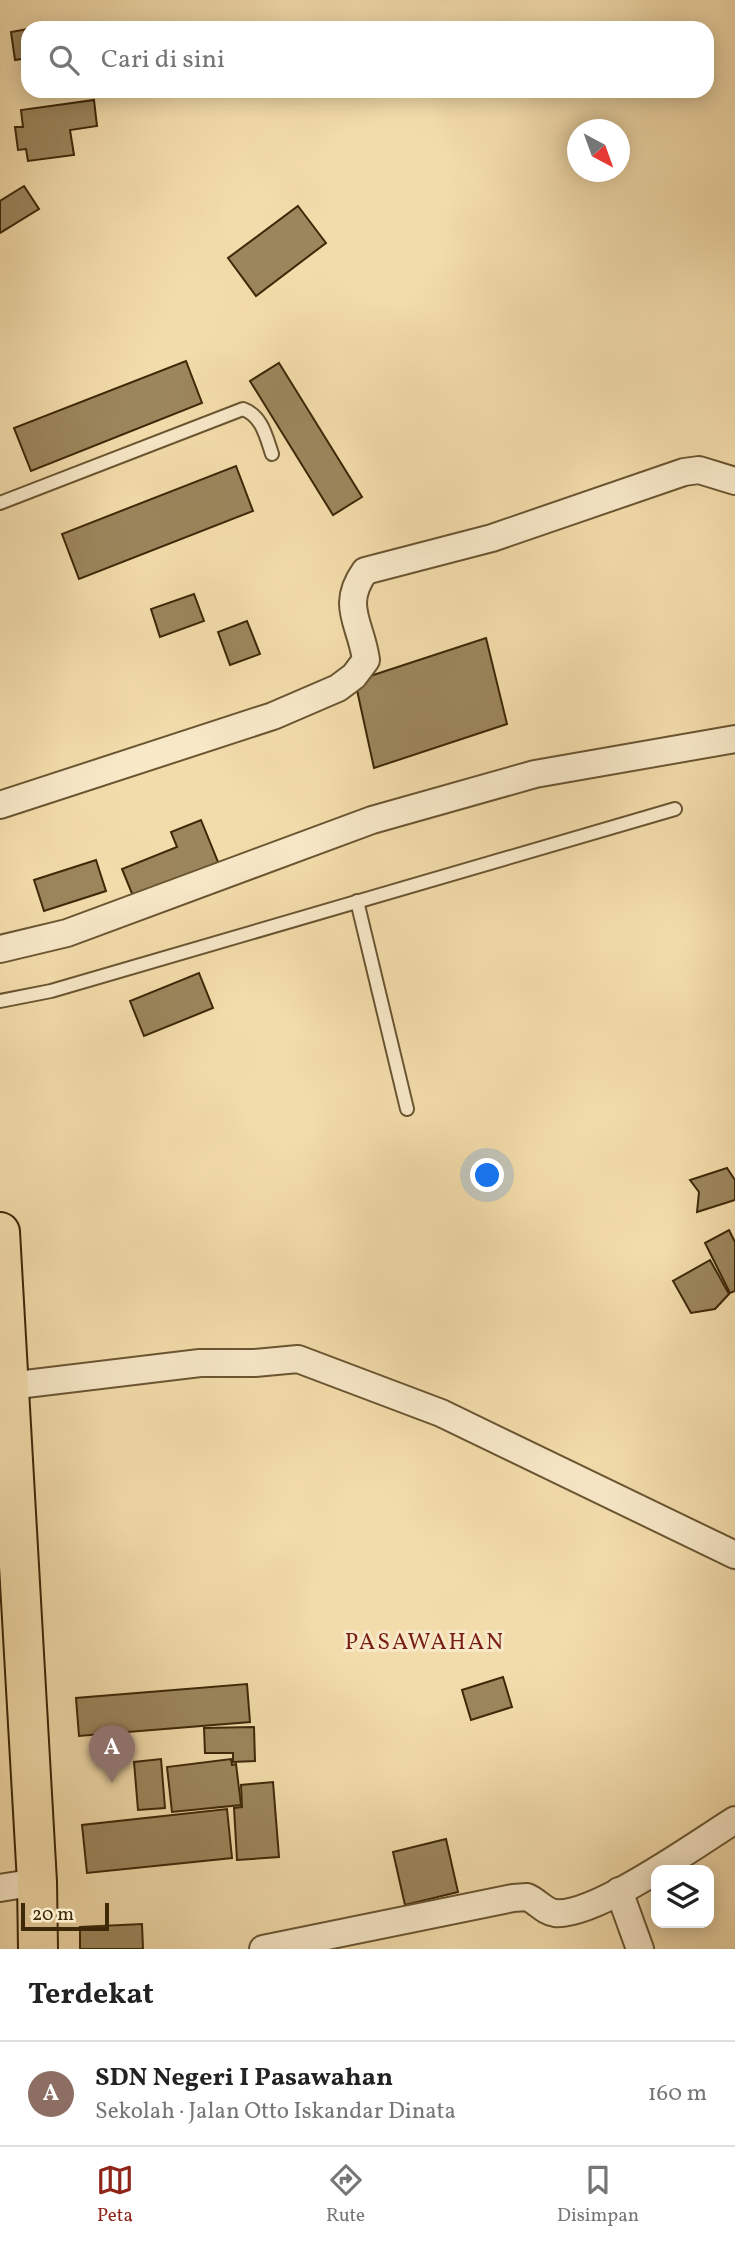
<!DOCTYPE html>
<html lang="id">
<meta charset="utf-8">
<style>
body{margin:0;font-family:Vollkorn,serif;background:#f6f6f6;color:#222}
.controls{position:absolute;right:21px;bottom:21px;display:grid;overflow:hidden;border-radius:14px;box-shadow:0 4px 18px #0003}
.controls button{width:63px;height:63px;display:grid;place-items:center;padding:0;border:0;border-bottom:2px solid #e0e0e0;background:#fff;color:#222;font:35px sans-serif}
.compass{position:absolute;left:567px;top:119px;width:63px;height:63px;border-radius:50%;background:#fff;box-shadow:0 4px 18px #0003;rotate:139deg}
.scale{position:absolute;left:21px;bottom:18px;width:88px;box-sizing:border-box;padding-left:7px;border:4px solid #3d2808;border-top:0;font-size:19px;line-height:24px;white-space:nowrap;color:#3d2808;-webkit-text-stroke:5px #f7e8c8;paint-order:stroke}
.you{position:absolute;left:488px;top:1176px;width:24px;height:24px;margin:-18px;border:5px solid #fff;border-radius:50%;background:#1a73e8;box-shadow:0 0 0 10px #1a73e833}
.badge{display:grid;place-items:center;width:46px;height:46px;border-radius:50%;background:#8f2418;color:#fff;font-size:23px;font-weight:700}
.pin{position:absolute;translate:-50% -58px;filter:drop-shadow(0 2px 4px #0008)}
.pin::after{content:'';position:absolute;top:37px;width:24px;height:21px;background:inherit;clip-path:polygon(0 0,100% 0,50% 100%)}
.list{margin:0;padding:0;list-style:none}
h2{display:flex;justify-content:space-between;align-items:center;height:91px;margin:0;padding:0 28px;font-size:30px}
h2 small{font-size:23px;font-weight:400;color:#767676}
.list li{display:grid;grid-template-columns:46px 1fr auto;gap:21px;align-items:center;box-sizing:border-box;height:105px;padding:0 28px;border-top:2px solid #e0e0e0}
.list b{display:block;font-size:26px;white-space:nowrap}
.list p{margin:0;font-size:23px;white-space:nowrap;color:#767676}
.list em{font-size:23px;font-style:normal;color:#767676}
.icon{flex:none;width:38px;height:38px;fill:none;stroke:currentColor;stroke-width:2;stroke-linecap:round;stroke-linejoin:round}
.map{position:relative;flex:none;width:735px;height:1949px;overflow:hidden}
.search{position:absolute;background:#fff;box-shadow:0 4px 18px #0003;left:21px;right:21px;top:21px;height:77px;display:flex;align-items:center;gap:18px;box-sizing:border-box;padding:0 24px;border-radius:21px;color:#767676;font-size:26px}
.sheet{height:196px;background:#fff}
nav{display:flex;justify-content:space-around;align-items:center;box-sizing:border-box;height:98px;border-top:2px solid #e0e0e0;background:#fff;font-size:19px;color:#767676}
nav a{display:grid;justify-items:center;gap:4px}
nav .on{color:#8f2418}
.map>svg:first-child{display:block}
.building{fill:#9c865d;stroke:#3d2808;stroke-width:2}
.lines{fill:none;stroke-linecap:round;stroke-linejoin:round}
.lane-casing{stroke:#6a5531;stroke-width:16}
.street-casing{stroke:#6a5531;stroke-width:30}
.primary-casing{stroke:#3d2808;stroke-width:42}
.lane{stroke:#f7e8c8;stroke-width:12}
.street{stroke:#f7e8c8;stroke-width:26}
.primary{stroke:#f3dcab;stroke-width:38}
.labels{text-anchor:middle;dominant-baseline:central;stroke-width:6;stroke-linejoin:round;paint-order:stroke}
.quarter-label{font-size:23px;letter-spacing:2px;fill:#7a1f14;stroke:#f7e8c8}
</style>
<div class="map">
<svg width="735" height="1949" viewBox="0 0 735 1949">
<rect width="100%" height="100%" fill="#f3dcab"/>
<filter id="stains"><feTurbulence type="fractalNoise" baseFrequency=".00286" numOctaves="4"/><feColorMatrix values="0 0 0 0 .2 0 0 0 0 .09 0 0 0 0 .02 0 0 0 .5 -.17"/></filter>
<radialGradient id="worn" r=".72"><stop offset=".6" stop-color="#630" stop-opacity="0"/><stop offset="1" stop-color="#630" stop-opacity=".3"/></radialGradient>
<!-- building -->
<g class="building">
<path d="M28 29V58L15 60 11 32Z"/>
<path d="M94 100 97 126 70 130 74 155 28 161 26 149 18 150 15 127H23L21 110Z"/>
<path d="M24 186 39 209 0 233V201Z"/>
<path d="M298 206 326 243 256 296 228 258Z"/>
<path d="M186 361 202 403 31 471 14 428Z"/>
<path d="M279 363 362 497 333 515 250 381Z"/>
<path d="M236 466 253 511 79 579 62 534Z"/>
<path d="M194 594 204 621 160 637 151 609Z"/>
<path d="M247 621 260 654 230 665 218 632Z"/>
<path d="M486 638 507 724 374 768 355 681Z"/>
<path d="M201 820 220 867 135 901 122 869 177 847 171 832Z"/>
<path d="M96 860 106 891 44 911 34 880Z"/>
<path d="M199 973 213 1008 144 1036 130 1001Z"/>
<path d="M727 1168 735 1180V1200L697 1212 699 1192 690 1180Z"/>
<path d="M729 1230 735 1242V1291L730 1293 705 1243Z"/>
<path d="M710 1260 729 1294 715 1309 691 1313 673 1281Z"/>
<path d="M503 1677 512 1707 471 1720 462 1690Z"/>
<path d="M247 1684 250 1722 79 1736 76 1698Z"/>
<path d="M254 1727 255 1761 233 1762V1753H205L204 1728Z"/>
<path d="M161 1759 165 1808 138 1810 134 1762Z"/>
<path d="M231 1759 232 1765 236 1764 241 1805 172 1812 167 1767Z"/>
<path d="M273 1782 279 1857 237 1860 234 1808 242 1807 241 1785Z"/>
<path d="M227 1809 232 1858 87 1873 82 1825Z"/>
<path d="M446 1839 458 1892 405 1905 393 1852Z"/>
<path d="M142 1924 143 1949H80V1927Z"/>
</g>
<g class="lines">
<defs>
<g id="lane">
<path d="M0 503 243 409C262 416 266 436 272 454"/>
<path d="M357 901 407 1109"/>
<path d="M0 1001 51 991 675 809"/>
</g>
<g id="street">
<path d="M0 805 273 716 338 688 354 676 366 660C361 623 340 606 365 571L492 538 684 472 699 470 735 481"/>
<path d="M0 949 67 933 372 820 535 774 735 739"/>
<path d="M9 1386 200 1363H255L298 1359 441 1413 735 1555"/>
<path d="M0 1888 37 1882"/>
<path d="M619 1891 640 1949"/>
<path d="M263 1949 513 1898 527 1897C537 1901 545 1912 555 1913 595 1917 698 1843 735 1820"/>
</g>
<path id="primary" d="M0 1232 37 1882 38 1949"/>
</defs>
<!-- lane casing -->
<use href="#lane" class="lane-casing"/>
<!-- street casing -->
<use href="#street" class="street-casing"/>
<!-- primary casing -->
<use href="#primary" class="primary-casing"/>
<!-- lane -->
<use href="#lane" class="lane"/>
<!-- street -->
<use href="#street" class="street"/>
<!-- primary -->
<use href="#primary" class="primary"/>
</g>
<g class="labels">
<!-- quarter labels -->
<g class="quarter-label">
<text x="425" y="1643">PASAWAHAN</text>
</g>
</g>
<rect width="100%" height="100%" filter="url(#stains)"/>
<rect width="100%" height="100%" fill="url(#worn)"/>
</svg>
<div class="controls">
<button><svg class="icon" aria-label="layers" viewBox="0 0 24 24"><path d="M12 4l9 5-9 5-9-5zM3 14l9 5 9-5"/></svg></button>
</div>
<svg class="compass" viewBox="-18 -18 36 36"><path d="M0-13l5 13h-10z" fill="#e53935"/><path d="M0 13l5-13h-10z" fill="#767676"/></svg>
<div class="scale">20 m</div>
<div class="you"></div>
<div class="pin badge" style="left:112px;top:1783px;background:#8d6e63">A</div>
<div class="search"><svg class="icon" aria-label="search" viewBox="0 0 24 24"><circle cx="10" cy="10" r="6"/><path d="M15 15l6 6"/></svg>Cari di sini</div>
</div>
<section class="sheet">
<h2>Terdekat<small></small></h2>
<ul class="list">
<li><span class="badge" style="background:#8d6e63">A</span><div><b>SDN Negeri I Pasawahan</b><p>Sekolah · Jalan Otto Iskandar Dinata</p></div><em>160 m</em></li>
</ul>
</section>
<nav>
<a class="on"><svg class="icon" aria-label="map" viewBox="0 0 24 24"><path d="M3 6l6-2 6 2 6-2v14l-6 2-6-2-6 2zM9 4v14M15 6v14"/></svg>Peta</a>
<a><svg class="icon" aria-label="directions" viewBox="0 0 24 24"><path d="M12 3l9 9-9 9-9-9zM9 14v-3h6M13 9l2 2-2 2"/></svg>Rute</a>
<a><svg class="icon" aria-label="saved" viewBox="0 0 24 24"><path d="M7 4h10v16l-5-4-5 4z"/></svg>Disimpan</a>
</nav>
